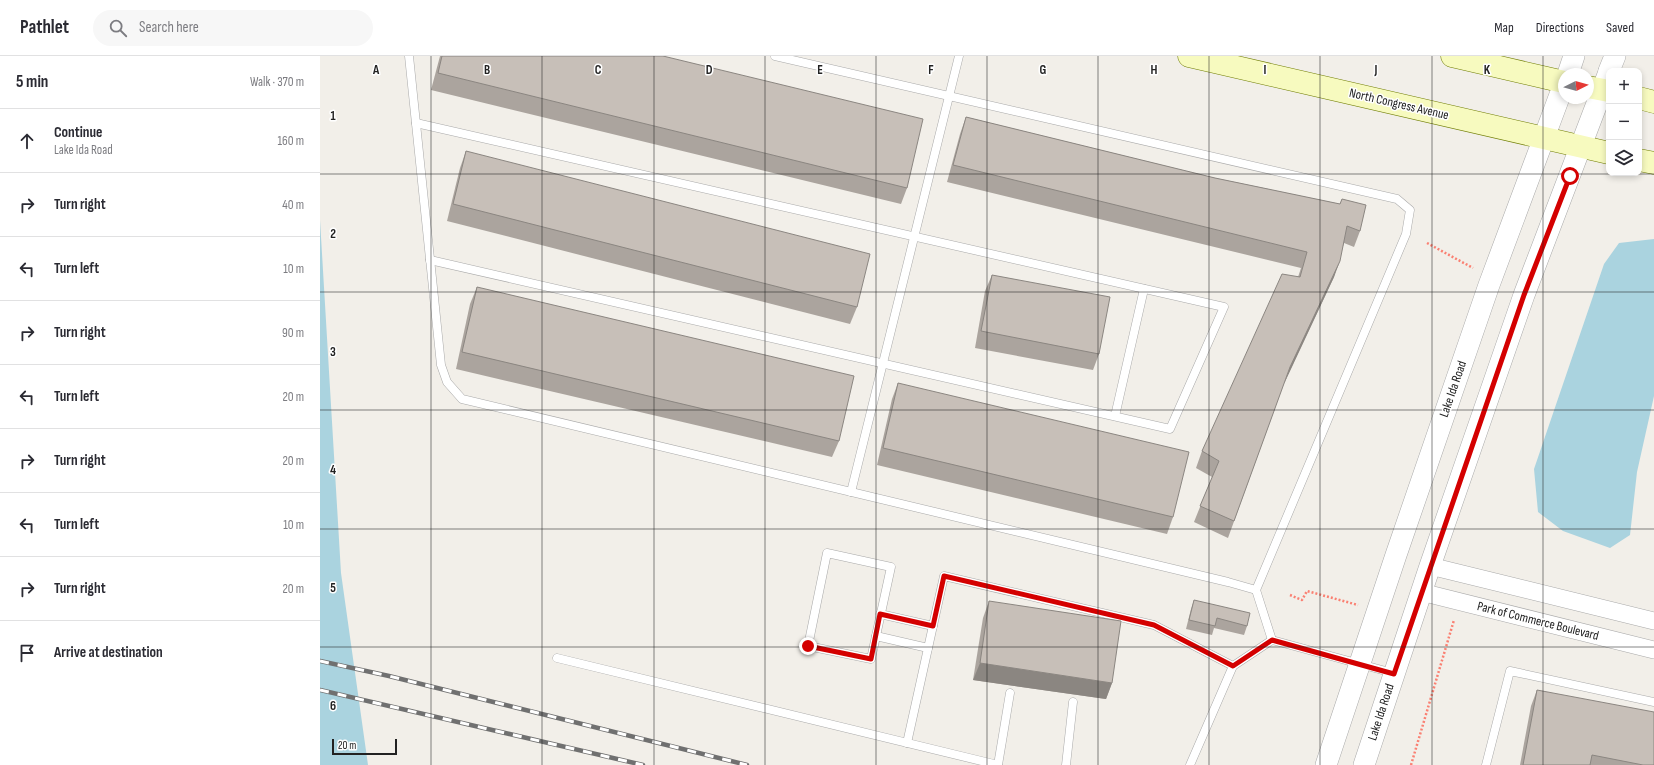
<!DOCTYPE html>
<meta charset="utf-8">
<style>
body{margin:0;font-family:"Sofia Sans Condensed",sans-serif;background:#f7f7f7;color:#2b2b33}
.controls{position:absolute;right:12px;top:12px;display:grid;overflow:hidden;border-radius:8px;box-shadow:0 2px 6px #0003}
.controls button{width:36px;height:36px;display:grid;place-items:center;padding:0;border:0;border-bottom:1px solid #e1e1e2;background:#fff;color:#2b2b33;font:20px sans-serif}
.compass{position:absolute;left:1238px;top:12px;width:36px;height:36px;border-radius:50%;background:#fff;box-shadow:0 2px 6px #0003;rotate:85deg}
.scale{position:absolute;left:12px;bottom:10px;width:65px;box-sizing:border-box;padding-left:4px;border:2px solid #222;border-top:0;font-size:11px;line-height:14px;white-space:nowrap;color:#222;-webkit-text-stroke:3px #fff;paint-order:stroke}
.stop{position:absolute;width:12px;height:12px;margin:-9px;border:3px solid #d40000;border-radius:50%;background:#fff}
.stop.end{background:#d40000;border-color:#fff;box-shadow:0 1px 4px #0008}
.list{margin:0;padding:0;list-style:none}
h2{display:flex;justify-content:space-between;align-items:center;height:52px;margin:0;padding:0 16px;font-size:17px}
h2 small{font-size:13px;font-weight:400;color:#7c7c81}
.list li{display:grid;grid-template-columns:26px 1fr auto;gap:12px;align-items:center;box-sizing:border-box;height:64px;padding:0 16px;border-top:1px solid #e1e1e2}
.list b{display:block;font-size:15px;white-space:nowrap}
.list p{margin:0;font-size:13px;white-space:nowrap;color:#7c7c81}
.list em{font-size:13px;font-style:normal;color:#7c7c81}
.icon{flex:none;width:22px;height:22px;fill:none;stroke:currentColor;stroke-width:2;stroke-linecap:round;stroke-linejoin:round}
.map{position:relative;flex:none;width:1334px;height:709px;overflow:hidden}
header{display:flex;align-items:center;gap:24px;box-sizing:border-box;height:56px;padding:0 20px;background:#fff;border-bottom:1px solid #e1e1e2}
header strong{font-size:19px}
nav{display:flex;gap:22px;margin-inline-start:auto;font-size:14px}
.search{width:280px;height:36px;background:#f7f7f7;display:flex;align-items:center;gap:10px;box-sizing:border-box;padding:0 14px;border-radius:22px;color:#7c7c81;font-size:15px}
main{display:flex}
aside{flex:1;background:#fff}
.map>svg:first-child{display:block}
.water{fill:#aad3df}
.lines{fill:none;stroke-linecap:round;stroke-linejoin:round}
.service-casing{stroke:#a9a9a9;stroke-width:9}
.minor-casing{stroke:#a9a9a9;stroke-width:18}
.tertiary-casing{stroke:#a9a9a9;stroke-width:22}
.secondary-casing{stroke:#707d05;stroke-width:23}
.path{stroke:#fa8072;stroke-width:2.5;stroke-dasharray:2 2;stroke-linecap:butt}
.service{stroke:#fff;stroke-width:8}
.minor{stroke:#fff;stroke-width:17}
.tertiary{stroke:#fff;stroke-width:21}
.secondary{stroke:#f7fabf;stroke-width:22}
.rail-casing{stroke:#707070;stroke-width:4.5}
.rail{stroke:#fff;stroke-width:3;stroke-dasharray:9;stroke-linecap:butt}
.wall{fill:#aba49e}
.shaded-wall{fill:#8b8681}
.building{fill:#c7bfb8;stroke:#8b8681}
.route{stroke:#d40000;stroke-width:5}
.grid{fill:none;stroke:#222;stroke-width:1;stroke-opacity:0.55}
.labels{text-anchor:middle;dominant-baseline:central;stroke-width:3;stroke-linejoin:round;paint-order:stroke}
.street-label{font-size:13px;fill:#222;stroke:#fff}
.grid-label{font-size:13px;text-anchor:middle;font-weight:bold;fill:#222;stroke:#fff;stroke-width:3;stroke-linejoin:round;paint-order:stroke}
</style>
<header>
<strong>Pathlet</strong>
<div class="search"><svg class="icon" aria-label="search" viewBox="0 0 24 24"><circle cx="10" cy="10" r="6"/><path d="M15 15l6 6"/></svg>Search here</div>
<nav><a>Map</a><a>Directions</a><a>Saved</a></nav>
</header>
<main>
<aside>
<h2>5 min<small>Walk · 370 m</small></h2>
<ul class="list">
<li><svg class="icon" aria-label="ahead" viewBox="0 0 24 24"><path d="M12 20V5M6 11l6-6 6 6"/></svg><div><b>Continue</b><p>Lake Ida Road</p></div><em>160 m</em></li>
<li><svg class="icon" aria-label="right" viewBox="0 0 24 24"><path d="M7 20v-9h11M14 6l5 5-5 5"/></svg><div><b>Turn right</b></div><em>40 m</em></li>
<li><svg class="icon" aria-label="left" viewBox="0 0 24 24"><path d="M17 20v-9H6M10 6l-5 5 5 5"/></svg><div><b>Turn left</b></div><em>10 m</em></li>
<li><svg class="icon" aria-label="right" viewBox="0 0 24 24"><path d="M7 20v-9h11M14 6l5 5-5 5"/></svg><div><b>Turn right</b></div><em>90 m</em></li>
<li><svg class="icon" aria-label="left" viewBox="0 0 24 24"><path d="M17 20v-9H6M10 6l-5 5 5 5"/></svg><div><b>Turn left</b></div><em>20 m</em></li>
<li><svg class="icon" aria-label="right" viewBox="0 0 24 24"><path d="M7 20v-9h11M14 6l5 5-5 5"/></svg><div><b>Turn right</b></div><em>20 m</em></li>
<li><svg class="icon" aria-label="left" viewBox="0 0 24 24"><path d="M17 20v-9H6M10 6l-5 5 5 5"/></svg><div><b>Turn left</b></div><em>10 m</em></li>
<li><svg class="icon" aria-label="right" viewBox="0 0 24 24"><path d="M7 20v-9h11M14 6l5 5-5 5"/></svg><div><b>Turn right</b></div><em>20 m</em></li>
<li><svg class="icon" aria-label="arrive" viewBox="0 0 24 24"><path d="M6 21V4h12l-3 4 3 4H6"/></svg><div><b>Arrive at destination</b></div></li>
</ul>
</aside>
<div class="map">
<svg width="1334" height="709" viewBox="0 0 1334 709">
<rect width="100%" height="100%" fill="#f2efe9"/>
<!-- water -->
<g class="water">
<path d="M0 164 21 517 48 709H0Z"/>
<path d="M1334 183V340L1317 416 1310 479 1290 492 1243 475 1218 456 1214 413 1284 208 1299 187Z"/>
</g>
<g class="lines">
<defs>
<g id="service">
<path d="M89 0 121 309 127 326 142 343 908 526 936 534"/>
<path d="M455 0 1077 143 1090 154 1086 178 936 534 952 584"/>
<path d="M96 67 904 251 850 373 110 204"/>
<path d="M795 360 824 233"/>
<path d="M531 436 639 0"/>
<path d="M507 497 571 511 551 603 488 590Z"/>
<path d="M560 558 613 570"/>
<path d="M556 580 608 592"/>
<path d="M237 602 678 709"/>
<path d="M913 610 952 584 1073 617"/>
<path d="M587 687 624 520 834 569 913 610 870 709"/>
<path d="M678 709 690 637"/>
<path d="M746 709 753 646"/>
<path d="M1166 709 1190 615 1334 646"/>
</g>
<g id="minor">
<path d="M1110 510 1334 565"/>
<path d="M1101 536 1334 594"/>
</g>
<g id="tertiary">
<path d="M1289 15 1295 0"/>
<path d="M1248 18 1254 0"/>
<path d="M1006 709 1076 499 1169 229 1244 28"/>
<path d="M1044 709 1110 510 1204 239 1289 16"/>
</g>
<g id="secondary">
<path d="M869 0 1289 97"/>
<path d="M1132 0 1244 26"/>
<path d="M1268 31 1289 35"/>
<path d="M1319 42 1334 46"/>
<path d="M1319 104 1334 107"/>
</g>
</defs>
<!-- service casing -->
<use href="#service" class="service-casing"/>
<!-- minor casing -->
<use href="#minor" class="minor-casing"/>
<!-- tertiary casing -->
<use href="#tertiary" class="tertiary-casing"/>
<!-- secondary casing -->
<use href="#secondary" class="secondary-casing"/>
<!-- path -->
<g class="path">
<path d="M1107 187 1153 212"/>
<path d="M970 539 982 544 987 535 1038 549"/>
<path d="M1091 709 1134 564"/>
</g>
<!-- service -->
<use href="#service" class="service"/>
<!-- minor -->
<use href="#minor" class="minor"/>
<!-- tertiary -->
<use href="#tertiary" class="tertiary"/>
<!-- secondary -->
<use href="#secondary" class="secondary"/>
<defs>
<g id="rail">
<path d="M0 605 69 620 427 709"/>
<path d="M0 634 323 709"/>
</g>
</defs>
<!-- rail casing -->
<use href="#rail" class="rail-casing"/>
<!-- rail -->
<use href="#rail" class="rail"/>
</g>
<!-- wall -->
<g class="wall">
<path d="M120 0H343L587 132 581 148 111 34Z"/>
<path d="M646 61 895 122 1020 148 1022 143 1040 175 1034 191 1024 187 1014 221 964 327 908 482 874 466 892 421 876 412 882 395 978 221 981 212 627 126 640 78Z"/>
<path d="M146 95 537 251 530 268 127 165 140 112Z"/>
<path d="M672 219 779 298 773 314 655 292 665 235Z"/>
<path d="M157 231 519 385 512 401 136 313 150 248Z"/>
<path d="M578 327 853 461 847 478 557 409 572 343Z"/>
<path d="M874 544 927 570 924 579 894 572 892 579 866 573 871 553Z"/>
<path d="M669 545 792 627 786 643 653 624 663 562Z"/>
<path d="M1217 634 1334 709H1200L1211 650Z"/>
</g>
<!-- shaded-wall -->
<g class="shaded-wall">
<path d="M1020 205 1014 221 964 328 970 311Z"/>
<path d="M660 607 792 627 786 643 653 624Z"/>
</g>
<!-- building -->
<g class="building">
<path d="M122 0H343L603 63 587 132 118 17Z"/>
<path d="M646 61 895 122 1020 148 1022 143 1046 149 1040 175 1027 170 1020 205 970 311 914 465 880 450 899 405 882 395 962 218 980 221 987 196 633 109Z"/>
<path d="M146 95 550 198 537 251 133 148Z"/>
<path d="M672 219 790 241 779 298 661 275Z"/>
<path d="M157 231 534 320 519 385 142 296Z"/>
<path d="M578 327 869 396 853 461 563 392Z"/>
<path d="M874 544 930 557 927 570 897 562 895 570 869 564Z"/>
<path d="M669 545 801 565 792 627 660 607Z"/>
<path d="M1217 634 1334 656V709H1323L1272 699 1270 709H1203Z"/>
</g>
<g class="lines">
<!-- route -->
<path class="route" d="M488 590 551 603 560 558 613 570 624 520 834 569 913 610 952 584 1074 618 1204 239 1250 120"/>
</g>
<!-- grid -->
<path class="grid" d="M111 0V709M222 0V709M334 0V709M445 0V709M556 0V709M667 0V709M778 0V709M889 0V709M1000 0V709M1112 0V709M1223 0V709M0 118H1334M0 236H1334M0 354H1334M0 473H1334M0 591H1334"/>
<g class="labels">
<!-- street labels -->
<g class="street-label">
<text transform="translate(1079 48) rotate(13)">North Congress Avenue</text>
<text transform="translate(1133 333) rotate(-71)">Lake Ida Road</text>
<text transform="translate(1218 565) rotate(14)">Park of Commerce Boulevard</text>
<text transform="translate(1061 656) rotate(-72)">Lake Ida Road</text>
</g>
</g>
<g class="grid-label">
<text x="56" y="18">A</text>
<text x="167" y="18">B</text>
<text x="278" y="18">C</text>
<text x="389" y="18">D</text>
<text x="500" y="18">E</text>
<text x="611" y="18">F</text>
<text x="723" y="18">G</text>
<text x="834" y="18">H</text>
<text x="945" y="18">I</text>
<text x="1056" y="18">J</text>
<text x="1167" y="18">K</text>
<text x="13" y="64">1</text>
<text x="13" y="182">2</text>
<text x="13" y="300">3</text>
<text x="13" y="418">4</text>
<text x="13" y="536">5</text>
<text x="13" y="654">6</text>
</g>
</svg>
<div class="controls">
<button>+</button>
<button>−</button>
<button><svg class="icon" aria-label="layers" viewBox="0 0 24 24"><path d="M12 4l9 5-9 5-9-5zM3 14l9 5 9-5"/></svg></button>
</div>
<svg class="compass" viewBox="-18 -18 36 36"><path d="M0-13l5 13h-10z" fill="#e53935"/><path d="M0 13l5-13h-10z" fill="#7c7c81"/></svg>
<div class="scale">20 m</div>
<div class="stop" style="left:1250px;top:120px"></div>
<div class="stop end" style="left:488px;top:590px"></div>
</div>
</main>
